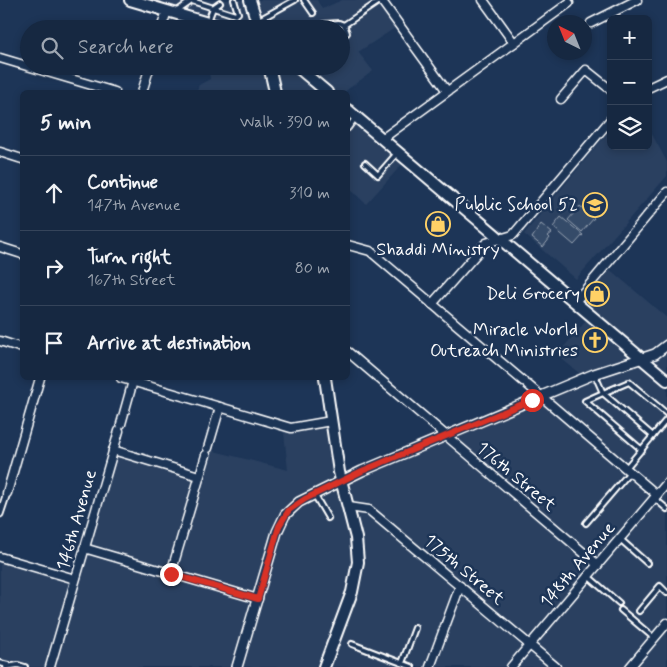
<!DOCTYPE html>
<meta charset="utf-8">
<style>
body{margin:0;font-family:Mynerve,sans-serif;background:#1f3048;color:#f1f3f6}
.controls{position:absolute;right:15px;top:15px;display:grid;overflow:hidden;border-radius:8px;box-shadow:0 2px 8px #0003}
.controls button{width:45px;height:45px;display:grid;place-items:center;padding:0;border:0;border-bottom:1px solid #35445a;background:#162841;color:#f1f3f6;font:25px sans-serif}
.compass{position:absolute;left:547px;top:15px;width:45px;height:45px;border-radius:50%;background:#162841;box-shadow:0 2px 8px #0003;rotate:317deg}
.stop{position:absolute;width:15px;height:15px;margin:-11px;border:4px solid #d93025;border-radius:50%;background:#fff}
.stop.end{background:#d93025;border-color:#fff;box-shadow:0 1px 5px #0008}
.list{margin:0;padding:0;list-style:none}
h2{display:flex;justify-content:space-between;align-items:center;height:65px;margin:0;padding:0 20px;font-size:21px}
h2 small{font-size:16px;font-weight:400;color:#9ea6b1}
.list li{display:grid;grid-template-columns:32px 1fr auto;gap:15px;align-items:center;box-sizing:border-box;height:75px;padding:0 20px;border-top:1px solid #35445a}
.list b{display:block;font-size:19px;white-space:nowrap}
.list p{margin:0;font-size:16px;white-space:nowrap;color:#9ea6b1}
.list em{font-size:16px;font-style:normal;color:#9ea6b1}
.icon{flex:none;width:28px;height:28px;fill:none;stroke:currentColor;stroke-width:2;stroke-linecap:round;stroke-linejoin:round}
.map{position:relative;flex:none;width:667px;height:667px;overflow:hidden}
.search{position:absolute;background:#162841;box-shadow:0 2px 8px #0003;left:20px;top:20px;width:330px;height:55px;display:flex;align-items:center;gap:12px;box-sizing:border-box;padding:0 18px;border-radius:28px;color:#9ea6b1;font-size:19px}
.panel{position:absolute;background:#162841;box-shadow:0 2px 8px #0003;left:20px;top:90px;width:330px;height:290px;border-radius:8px}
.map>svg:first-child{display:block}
.built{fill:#2a4161}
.green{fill:#364b69;stroke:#9aa5b4}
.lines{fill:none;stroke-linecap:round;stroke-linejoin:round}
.service-casing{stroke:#fff;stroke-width:8}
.pedestrian-casing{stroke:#fff;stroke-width:9}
.minor-casing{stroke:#fff;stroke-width:11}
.tertiary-casing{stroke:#fff;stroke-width:12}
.secondary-casing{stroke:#fff;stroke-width:14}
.service{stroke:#1d3557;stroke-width:4}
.pedestrian{stroke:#1d3557;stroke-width:5.5}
.minor{stroke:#1d3557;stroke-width:8}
.tertiary{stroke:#1d3557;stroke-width:9}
.secondary{stroke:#1d3557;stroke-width:10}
.route{stroke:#d93025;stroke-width:6}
.labels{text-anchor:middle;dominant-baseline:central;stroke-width:5;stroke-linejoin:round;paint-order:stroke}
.poi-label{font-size:18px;fill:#fff;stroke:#1d3557;text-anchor:end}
.street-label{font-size:18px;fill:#fff;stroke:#1d3557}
</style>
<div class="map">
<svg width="667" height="667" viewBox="0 0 667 667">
<rect width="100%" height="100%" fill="#1d3557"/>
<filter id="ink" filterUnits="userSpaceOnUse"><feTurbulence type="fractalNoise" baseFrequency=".02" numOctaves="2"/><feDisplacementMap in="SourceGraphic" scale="10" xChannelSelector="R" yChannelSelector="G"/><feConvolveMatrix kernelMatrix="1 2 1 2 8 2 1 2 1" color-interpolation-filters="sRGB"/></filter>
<g filter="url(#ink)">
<!-- built -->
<g class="built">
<path d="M137 0H317L322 9 342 0H379L398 26 358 52 373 71 344 92H196L199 85 210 79 208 66H341V29H187L181 13Z"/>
<path d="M348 109 407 159 366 204 348 187Z"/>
<path d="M648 127 667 162V176L576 279 524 234 611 129V146H648Z"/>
<path d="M608 268 667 318V667H0V562L78 584 116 454 201 481 210 450 288 470 284 432 333 422 344 482 590 382 557 355 586 321 573 309Z"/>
</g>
<!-- green -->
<g class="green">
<path d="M580 206 594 218 582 232 568 220Z"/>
<path d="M561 217 583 235 574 245 553 227Z"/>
<path d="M541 224 552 233 548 236 550 238 543 247 532 238Z"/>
</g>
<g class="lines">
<defs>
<g id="service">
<path d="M304 0 313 13"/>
<path d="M192 1 235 15 238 13 234 0"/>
<path d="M176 12 193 0"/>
<path d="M208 21 213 8 220 3"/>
<path d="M257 21 295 0"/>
<path d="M324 24 339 23 344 25 381 0"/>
<path d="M341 38 347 33 344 25"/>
<path d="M348 128 356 117"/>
<path d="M365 163 378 175 398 152"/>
<path d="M595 375 603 393 585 401 642 450"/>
<path d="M653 436 603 393 629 382 667 414"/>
<path d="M626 468 667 419"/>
<path d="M314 494 328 518"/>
<path d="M654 498 667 509"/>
<path d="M586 523 630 472"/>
<path d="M620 539 647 563"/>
<path d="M588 576 619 603"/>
<path d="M621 610 654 638"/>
<path d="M639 611 660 586 667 593"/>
<path d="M352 644 412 667"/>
<path d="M0 663 8 665"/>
<path d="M402 663 415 628"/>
<path d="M6 667 18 665 25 667"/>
</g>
<path id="pedestrian" d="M0 514 7 493"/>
<g id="minor">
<path d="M381 0 447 91"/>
<path d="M483 0 514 43"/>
<path d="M591 23 637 0"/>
<path d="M161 29 167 11"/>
<path d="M0 58 115 92"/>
<path d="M648 88 667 79"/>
<path d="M142 92 150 66"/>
<path d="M561 99 586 70 611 90"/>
<path d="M382 139 569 3"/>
<path d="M0 152 22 159"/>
<path d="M348 245 370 251 523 381"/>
<path d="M0 247 22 254"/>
<path d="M575 302 667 192"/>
<path d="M432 304 486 243 513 235 611 119"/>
<path d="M0 341 22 348"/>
<path d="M348 352 598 565"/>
<path d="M121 378 291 428 331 421"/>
<path d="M528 385 657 495"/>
<path d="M121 424 133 381"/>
<path d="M208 448 220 407"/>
<path d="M113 450 199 476"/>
<path d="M7 493 40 378"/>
<path d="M349 507 369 510 556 667"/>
<path d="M84 548 258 599"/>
<path d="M0 557 75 579"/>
<path d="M171 573 206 455"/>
<path d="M50 667 119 431"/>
<path d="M430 667 460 586"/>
<path d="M511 667 667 483"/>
<path d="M630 667 667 623"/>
</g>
<path id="tertiary" d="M237 667 277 532 285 515 299 502 362 471 594 374 655 354 667 345"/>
<g id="secondary">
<path d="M130 0 228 29"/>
<path d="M250 0 259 29"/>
<path d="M269 66 275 92"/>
<path d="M296 66 327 92"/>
<path d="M348 110 667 380"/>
<path d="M324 667 352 592 358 562 356 538 339 472 325 378"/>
</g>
</defs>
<!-- service casing -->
<use href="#service" class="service-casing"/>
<!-- pedestrian casing -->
<use href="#pedestrian" class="pedestrian-casing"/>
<!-- minor casing -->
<use href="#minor" class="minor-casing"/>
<!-- tertiary casing -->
<use href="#tertiary" class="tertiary-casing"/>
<!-- secondary casing -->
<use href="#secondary" class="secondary-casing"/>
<!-- service -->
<use href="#service" class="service"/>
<!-- pedestrian -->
<use href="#pedestrian" class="pedestrian"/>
<!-- minor -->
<use href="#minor" class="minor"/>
<!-- tertiary -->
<use href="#tertiary" class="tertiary"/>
<!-- secondary -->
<use href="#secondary" class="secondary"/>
</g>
</g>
<g class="lines" filter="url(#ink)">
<!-- route -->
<path class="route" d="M171 574 258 599 279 526 289 510 305 499 362 471 532 400"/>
</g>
<!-- icons -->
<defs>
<symbol id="school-ring" viewBox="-11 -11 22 22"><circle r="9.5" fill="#1d3557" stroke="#ffd166" stroke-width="1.5"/><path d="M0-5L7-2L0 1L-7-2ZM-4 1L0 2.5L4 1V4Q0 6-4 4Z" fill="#ffd166"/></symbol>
<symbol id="shop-ring" viewBox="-11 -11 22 22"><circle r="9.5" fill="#1d3557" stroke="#ffd166" stroke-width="1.5"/><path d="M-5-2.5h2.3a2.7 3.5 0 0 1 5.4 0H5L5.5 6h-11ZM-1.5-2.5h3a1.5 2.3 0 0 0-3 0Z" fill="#ffd166"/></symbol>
<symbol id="church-ring" viewBox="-11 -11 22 22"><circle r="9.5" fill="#1d3557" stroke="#ffd166" stroke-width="1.5"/><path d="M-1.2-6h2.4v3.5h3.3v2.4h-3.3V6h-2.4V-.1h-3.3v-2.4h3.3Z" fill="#ffd166"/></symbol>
</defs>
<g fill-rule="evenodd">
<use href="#school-ring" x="581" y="191" width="28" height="28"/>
<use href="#shop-ring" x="424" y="210" width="28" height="28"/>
<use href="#shop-ring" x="583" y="280" width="28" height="28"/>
<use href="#church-ring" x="581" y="326" width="28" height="28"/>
</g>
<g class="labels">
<!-- poi labels -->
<g class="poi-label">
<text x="578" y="205">Public School 52</text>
<text x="438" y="250" text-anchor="middle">Shaddi Ministry</text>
<text x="580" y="294">Deli Grocery</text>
<text x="578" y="330">Miracle World<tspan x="578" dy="21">Outreach Ministries</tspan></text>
</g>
<!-- street labels -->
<g class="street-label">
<text transform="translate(516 477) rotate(40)">176th Street</text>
<text transform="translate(77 520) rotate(-74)">146th Avenue</text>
<text transform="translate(578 565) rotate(-50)">148th Avenue</text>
<text transform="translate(464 570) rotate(40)">175th Street</text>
</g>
</g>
</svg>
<div class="controls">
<button>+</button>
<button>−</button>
<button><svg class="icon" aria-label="layers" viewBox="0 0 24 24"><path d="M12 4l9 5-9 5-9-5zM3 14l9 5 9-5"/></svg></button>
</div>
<svg class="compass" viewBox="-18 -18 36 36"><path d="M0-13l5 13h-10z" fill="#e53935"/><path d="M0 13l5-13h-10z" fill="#9ea6b1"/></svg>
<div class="stop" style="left:532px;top:400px"></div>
<div class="stop end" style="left:171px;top:574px"></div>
<div class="search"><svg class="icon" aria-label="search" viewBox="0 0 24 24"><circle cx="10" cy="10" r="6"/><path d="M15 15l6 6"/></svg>Search here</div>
<section class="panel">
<h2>5 min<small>Walk · 390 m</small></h2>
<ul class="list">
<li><svg class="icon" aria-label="ahead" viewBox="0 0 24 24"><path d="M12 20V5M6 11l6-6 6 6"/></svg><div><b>Continue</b><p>147th Avenue</p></div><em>310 m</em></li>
<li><svg class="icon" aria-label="right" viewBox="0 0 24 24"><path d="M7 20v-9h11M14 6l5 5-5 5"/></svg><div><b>Turn right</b><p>167th Street</p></div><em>80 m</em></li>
<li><svg class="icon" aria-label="arrive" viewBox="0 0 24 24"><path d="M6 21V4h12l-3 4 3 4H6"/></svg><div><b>Arrive at destination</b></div></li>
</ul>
</section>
</div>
